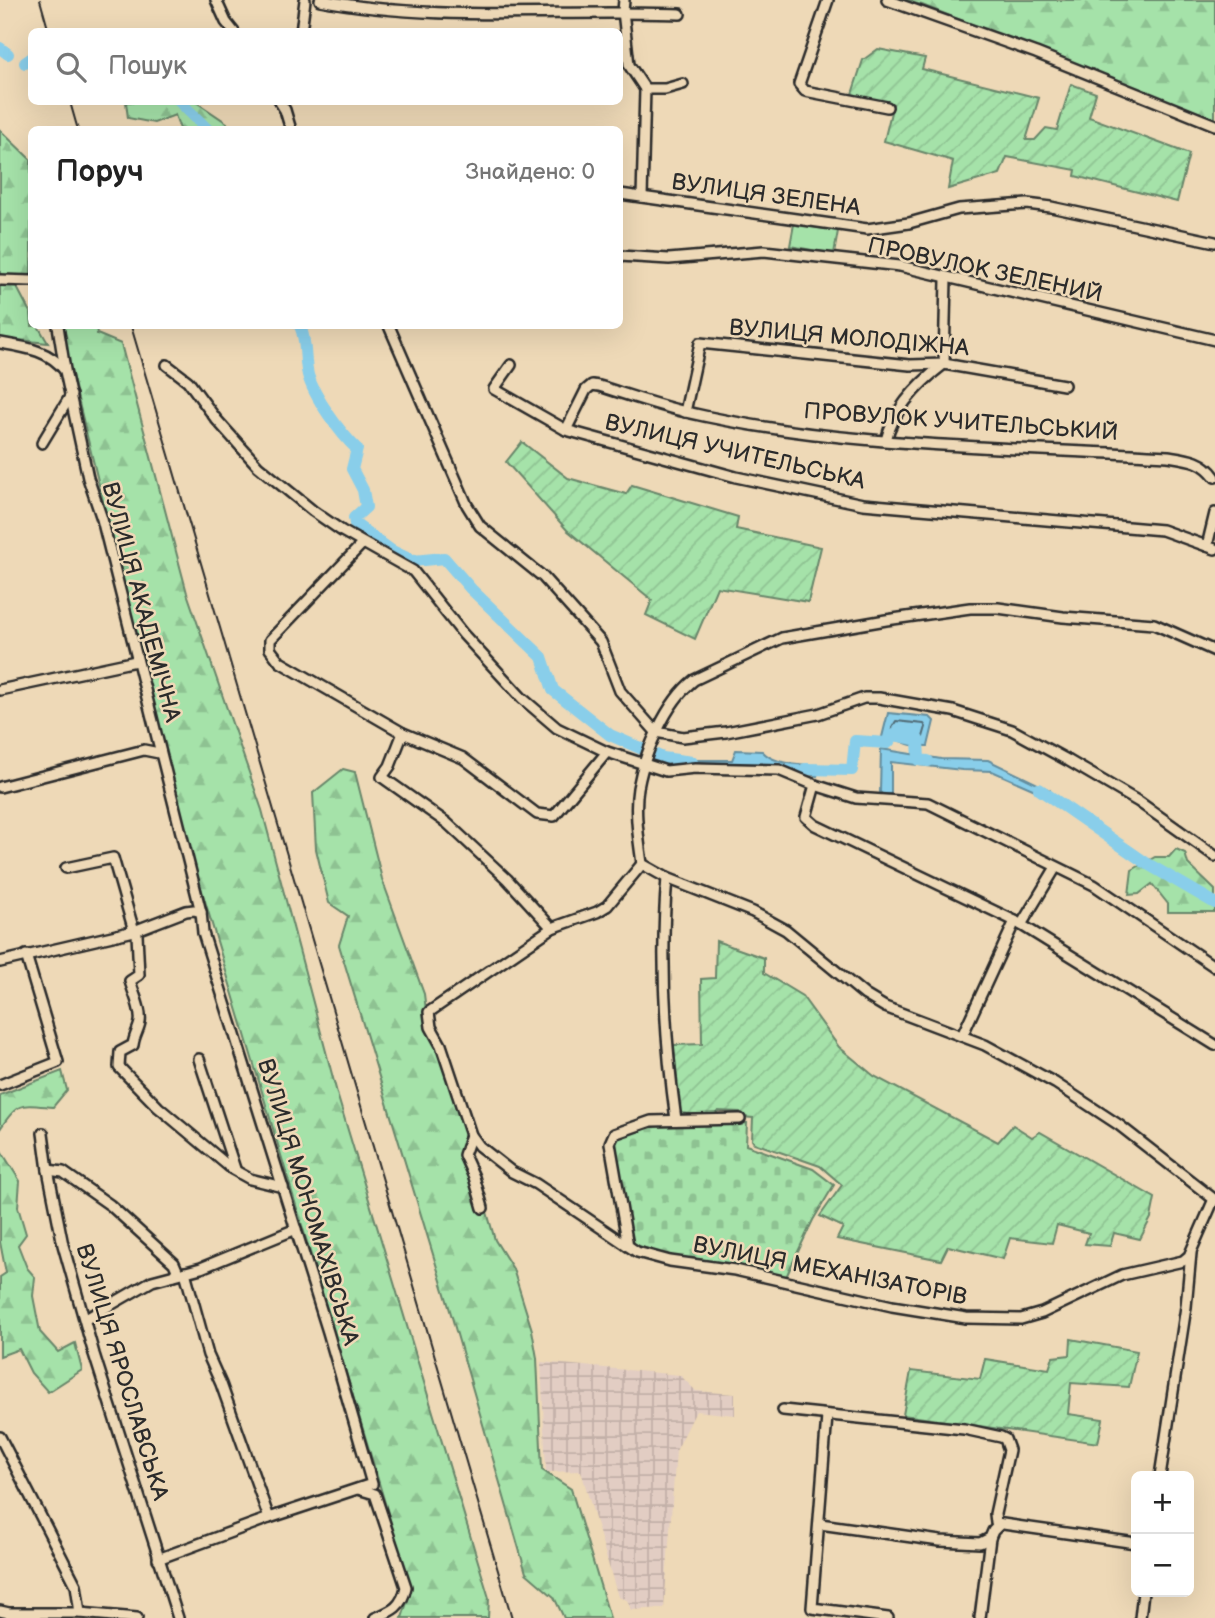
<!DOCTYPE html>
<html lang="uk">
<meta charset="utf-8">
<style>
body{margin:0;font-family:"Balsamiq Sans",sans-serif;background:#f2f2f2;color:#222}
.controls{position:absolute;right:21px;bottom:21px;display:grid;overflow:hidden;border-radius:10px;box-shadow:0 7px 28px #0002}
.controls button{width:63px;height:63px;display:grid;place-items:center;padding:0;border:0;border-bottom:2px solid #e0e0e0;background:#fff;color:#222;font:35px sans-serif}
.list{margin:0;padding:0;list-style:none}
h2{display:flex;justify-content:space-between;align-items:center;height:91px;margin:0;padding:0 28px;font-size:30px}
h2 small{font-size:23px;font-weight:400;color:#767676}
.icon{flex:none;width:38px;height:38px;fill:none;stroke:currentColor;stroke-width:2;stroke-linecap:round;stroke-linejoin:round}
.map{position:relative;flex:none;width:1215px;height:1618px;overflow:hidden}
.search{position:absolute;background:#fff;box-shadow:0 7px 28px #0002;left:28px;top:28px;width:595px;height:77px;display:flex;align-items:center;gap:18px;box-sizing:border-box;padding:0 24px;border-radius:10px;color:#767676;font-size:26px}
.panel{position:absolute;background:#fff;box-shadow:0 7px 28px #0002;left:28px;top:126px;width:595px;height:203px;border-radius:10px}
.map>svg:first-child{display:block}
.industrial{fill:url(#industrial-grid)}
.forest{fill:url(#forest-firs);stroke:#68866a;stroke-width:2}
.cemetery{fill:url(#cemetery-stones);stroke:#68866a;stroke-width:2}
.garden{fill:url(#garden-furrows);stroke:#68866a;stroke-width:2}
.pitch{fill:#a5e2a9;stroke:#68866a;stroke-width:2}
.water{fill:#89ceea;stroke:#638d9e;stroke-width:2}
.lines{fill:none;stroke-linecap:round;stroke-linejoin:round}
.shore{stroke:#516c77;stroke-width:2}
.river{stroke:#89ceea;stroke-width:12}
.minor-casing{stroke:#2b2b2b;stroke-width:14}
.minor{stroke:#eed9b7;stroke-width:9}
.rail{stroke:#2b2b2b;stroke-width:2}
.labels{text-anchor:middle;dominant-baseline:central;stroke-width:5;stroke-linejoin:round;paint-order:stroke}
.street-label{font-size:23px;fill:#2b2b2b;stroke:#eed9b7}
</style>
<div class="map">
<svg width="1215" height="1618" viewBox="0 0 1215 1618">
<defs>
<pattern id="industrial-grid" width="8" height="8" patternUnits="userSpaceOnUse" patternTransform="scale(1.75)"><rect width="8" height="8" fill="#e2cdc3"/><path d="M0 4h8M4 0v8" fill="none" stroke="#c2b0a8"/></pattern>
<pattern id="forest-firs" width="22" height="20" patternUnits="userSpaceOnUse" patternTransform="scale(1.75)"><rect width="22" height="20" fill="#a5e2a9"/><path d="M5 1l3.5 6h-7zM16 11l3.5 6h-7z" fill="#8ec292"/></pattern>
<pattern id="cemetery-stones" width="16" height="16" patternUnits="userSpaceOnUse" patternTransform="scale(1.75)"><rect width="16" height="16" fill="#a5e2a9"/><path d="M2 7V4a2 2 0 0 1 4 0v3zM10 15v-3a2 2 0 0 1 4 0v3z" fill="#8ec292"/></pattern>
<pattern id="garden-furrows" width="10" height="10" patternUnits="userSpaceOnUse" patternTransform="scale(1.75)"><rect width="10" height="10" fill="#a5e2a9"/><path d="M-1 1l2-2M0 10L10 0M9 11l2-2" fill="none" stroke="#8ec292"/></pattern>
</defs>
<rect width="100%" height="100%" fill="#eed9b7"/>
<filter id="ink" filterUnits="userSpaceOnUse"><feTurbulence type="fractalNoise" baseFrequency=".0143" numOctaves="2"/><feDisplacementMap in="SourceGraphic" scale="14" xChannelSelector="R" yChannelSelector="G"/><feConvolveMatrix kernelMatrix="1 2 1 2 8 2 1 2 1" color-interpolation-filters="sRGB"/></filter>
<g filter="url(#ink)">
<!-- industrial -->
<path class="industrial" d="M541 1362 680 1375 696 1391 735 1394V1415L696 1411 676 1451 664 1608 631 1610 627 1600 618 1597 581 1471 546 1472Z"/>
<!-- forest -->
<g class="forest">
<path d="M903 0H1215V119L922 5Z"/>
<path d="M126 102H196L227 123 229 129H180L175 115 154 123 128 118Z"/>
<path d="M0 130 31 160V278L11 276 31 314 32 326H38L48 343 0 338Z"/>
<path d="M60 326H96L97 334 121 344 187 593 262 810 338 1097 489 1598 488 1618H402L411 1590 147 707 103 501Z"/>
<path d="M343 769 355 772 382 879 424 994 428 1027 442 1054 495 1240 513 1269 532 1330 537 1358 542 1470 571 1489 610 1618H564L554 1597 526 1573 449 1307 339 945 348 916 329 903 316 849 313 793Z"/>
<path d="M1176 849 1185 853 1188 864 1215 890V912H1168V904L1152 884 1139 894 1129 895 1132 870 1155 857H1169Z"/>
<path d="M62 1071 67 1090 53 1107C21 1104 18 1101 0 1129V1095Z"/>
<path d="M0 1149 20 1181 18 1207 26 1234 18 1245 27 1268 35 1277 33 1296 40 1332 58 1352 75 1343 82 1370 48 1392 31 1373 19 1349 0 1356V1277L6 1273 0 1242Z"/>
</g>
<!-- cemetery -->
<path class="cemetery" d="M747 1123 746 1145 813 1169 834 1185 813 1220 786 1277 728 1265 672 1258 631 1243 614 1140 617 1135 648 1124Z"/>
<!-- garden -->
<g class="garden">
<path d="M878 49 925 58 922 69 1039 98 1026 140H1035L1046 128 1057 130 1071 84 1096 93 1089 117 1189 154 1177 202 1075 176 1076 170 1007 157 1000 174 948 189 953 161 884 141 893 104 852 94 863 60Z"/>
<path d="M522 442 568 478 626 494 632 485 738 517 736 529 821 547 808 602 717 587 695 639 646 615 652 600 567 530 506 462Z"/>
<path d="M716 941 764 958V973L802 996 839 1047 874 1076 998 1142 1013 1125 1032 1137 1040 1132 1155 1198 1151 1218 1140 1239 1114 1233 1110 1246 1085 1244 1089 1233 1057 1225 1052 1243 1010 1238 1003 1259 948 1246 941 1260 837 1239 843 1227 820 1216 842 1185 820 1166 754 1143 752 1140 753 1118 742 1117 740 1112 718 1111 714 1116 679 1113 674 1045 702 1044 701 979 715 978Z"/>
<path d="M1071 1339 1137 1351 1129 1387 1071 1383 1068 1414 1103 1419 1098 1443 903 1415 911 1371 980 1379 985 1359 1049 1369 1053 1357 1070 1355Z"/>
</g>
<!-- pitch -->
<path class="pitch" d="M794 224 838 231 834 254 790 246Z"/>
<!-- water -->
<g class="water">
<path d="M888 713 930 717 934 721 928 746C922 746 914 746 908 744 899 741 895 737 885 741L882 737Z"/>
<path d="M881 749 941 759 988 760 1050 790 1051 797 992 771 962 770 891 762V794L883 795 880 792Z"/>
<path d="M736 750 762 751C777 767 800 762 820 767L817 776 766 764 670 763 678 760H732Z"/>
</g>
<g class="lines">
<!-- shore -->
<path class="shore" d="M896 721 924 724 926 727 923 737C913 741 904 733 893 731L892 728Z"/>
<!-- river -->
<g class="river">
<path d="M0 48 8 54"/>
<path d="M25 63 32 58"/>
<path d="M180 102 208 130"/>
<path d="M300 326C307 341 304 359 308 375 314 397 340 433 357 449L352 469 363 490 366 507 354 518 355 524 392 551 413 561 444 558 471 589 542 657 553 690 610 735 663 758 692 762"/>
<path d="M805 769 852 770 855 741 888 743 894 735 918 740 919 760 928 761"/>
<path d="M1039 789 1146 863 1215 903"/>
</g>
<defs>
<g id="minor">
<path d="M216 0 226 22 234 32"/>
<path d="M320 0C438 23 560 9 680 14"/>
<path d="M624 0 623 11 629 65 645 89"/>
<path d="M828 0 799 84 805 91 887 107"/>
<path d="M887 0 1036 53 1215 125"/>
<path d="M301 32 305 0"/>
<path d="M645 89H665L683 84"/>
<path d="M280 102 285 110 291 130"/>
<path d="M620 194 867 229 909 223 959 209 1027 204 1051 207 1215 242"/>
<path d="M642 197 645 89"/>
<path d="M620 256 669 259 764 251 900 266 1215 340"/>
<path d="M0 280 32 281"/>
<path d="M58 326 65 370"/>
<path d="M389 326 467 505 480 526 543 577 601 642 620 691 656 732"/>
<path d="M0 343C24 347 50 350 65 371L88 478 102 519 201 912 203 933 328 1332 372 1484 269 1518 158 1559"/>
<path d="M167 365 188 381 216 419 258 466 313 511 342 531 413 571 463 634 522 698 557 728 607 752 666 771 695 768 779 770 815 785 806 817 815 825 1015 921 1215 1045"/>
<path d="M511 365 494 389 566 430 736 477 863 504 1162 530 1215 549"/>
<path d="M685 412 700 343 910 365 944 364 1064 385"/>
<path d="M566 430 586 390 592 385 599 386C628 395 656 405 686 412 841 448 1009 447 1168 456 1187 459 1203 460 1215 477"/>
<path d="M886 440C894 409 919 383 944 364L946 279"/>
<path d="M42 443 71 395"/>
<path d="M362 544 270 640V649L280 662 403 733 463 758 537 814 554 816 607 752"/>
<path d="M1207 546 1215 513"/>
<path d="M0 690 136 661"/>
<path d="M656 732 683 737 726 732 818 714 864 698H879L953 711 1012 730 1069 761 1139 802 1215 856"/>
<path d="M403 733 390 766 382 777 447 823 507 879 552 928"/>
<path d="M815 785 856 798 928 803 1094 885 1215 967"/>
<path d="M0 787 144 750 159 753"/>
<path d="M642 864 607 906 597 912 552 928 429 1012 431 1027 441 1045 471 1135 479 1146 512 1172 536 1184 637 1252 670 1261 735 1270 892 1306 966 1318 1021 1319 1042 1313 1122 1275 1183 1261 1189 1256 1214 1199"/>
<path d="M642 864C639 840 634 813 638 788 644 754 666 702 694 680L782 638 886 620 970 608H998L1063 617 1154 624 1215 651"/>
<path d="M642 864 667 878 753 912 786 930 865 995 885 1007 985 1045 1055 1083 1119 1125 1215 1200"/>
<path d="M66 868 113 858 134 931 137 934 139 975 130 981C133 992 142 1010 140 1022 139 1029 134 1036 133 1045L120 1052 119 1067 158 1107 232 1169 250 1179 283 1187"/>
<path d="M667 878C660 959 665 1040 676 1120"/>
<path d="M1021 925 1056 867"/>
<path d="M0 962 134 931 186 911 194 910 201 912"/>
<path d="M962 1036 1015 921"/>
<path d="M199 1059 235 1169"/>
<path d="M0 1085 58 1062 26 955"/>
<path d="M43 1133 48 1170 63 1245 94 1354 178 1618"/>
<path d="M471 1135 464 1155 474 1177 483 1208"/>
<path d="M48 1170 63 1172 110 1205 174 1263 177 1270 174 1275"/>
<path d="M628 1246 610 1143 614 1134 651 1121 740 1119"/>
<path d="M185 1272 208 1355 221 1384 269 1518"/>
<path d="M86 1319 152 1281 201 1268 296 1229"/>
<path d="M783 1410 964 1429 1001 1437 1005 1439 1009 1450 995 1514 996 1523 1136 1543"/>
<path d="M827 1416 812 1608 888 1618"/>
<path d="M0 1437 76 1585 80 1613"/>
<path d="M1160 1476 1186 1307 1191 1253"/>
<path d="M358 1489 375 1494 406 1587C402 1607 392 1611 375 1618"/>
<path d="M820 1524 940 1541 980 1543 990 1538 993 1531 1000 1524"/>
<path d="M0 1611 9 1613H80L137 1618"/>
<path d="M980 1618 990 1538"/>
<path d="M1140 1618 1143 1592"/>
</g>
</defs>
<!-- minor casing -->
<use href="#minor" class="minor-casing"/>
<!-- minor -->
<use href="#minor" class="minor"/>
<!-- rail -->
<g class="rail">
<path d="M40 0 49 32"/>
<path d="M70 102 78 130"/>
<path d="M131 326 512 1618"/>
</g>
</g>
</g>
<g class="labels">
<!-- street labels -->
<g class="street-label">
<text transform="translate(766 195) rotate(8)">ВУЛИЦЯ ЗЕЛЕНА</text>
<text transform="translate(985 270) rotate(12)">ПРОВУЛОК ЗЕЛЕНИЙ</text>
<text transform="translate(849 338) rotate(5)">ВУЛИЦЯ МОЛОДІЖНА</text>
<text transform="translate(961 422) rotate(4)">ПРОВУЛОК УЧИТЕЛЬСЬКИЙ</text>
<text transform="translate(735 452) rotate(13)">ВУЛИЦЯ УЧИТЕЛЬСЬКА</text>
<text transform="translate(141 602) rotate(75)">ВУЛИЦЯ АКАДЕМІЧНА</text>
<text transform="translate(308 1202) rotate(73)">ВУЛИЦЯ МОНОМАХІВСЬКА</text>
<text transform="translate(830 1271) rotate(11)">ВУЛИЦЯ МЕХАНІЗАТОРІВ</text>
<text transform="translate(122 1372) rotate(73)">ВУЛИЦЯ ЯРОСЛАВСЬКА</text>
</g>
</g>
</svg>
<div class="controls">
<button>+</button>
<button>−</button>
</div>
<div class="search"><svg class="icon" aria-label="search" viewBox="0 0 24 24"><circle cx="10" cy="10" r="6"/><path d="M15 15l6 6"/></svg>Пошук</div>
<section class="panel">
<h2>Поруч<small>Знайдено: 0</small></h2>
<ul class="list">
</ul>
</section>
</div>
